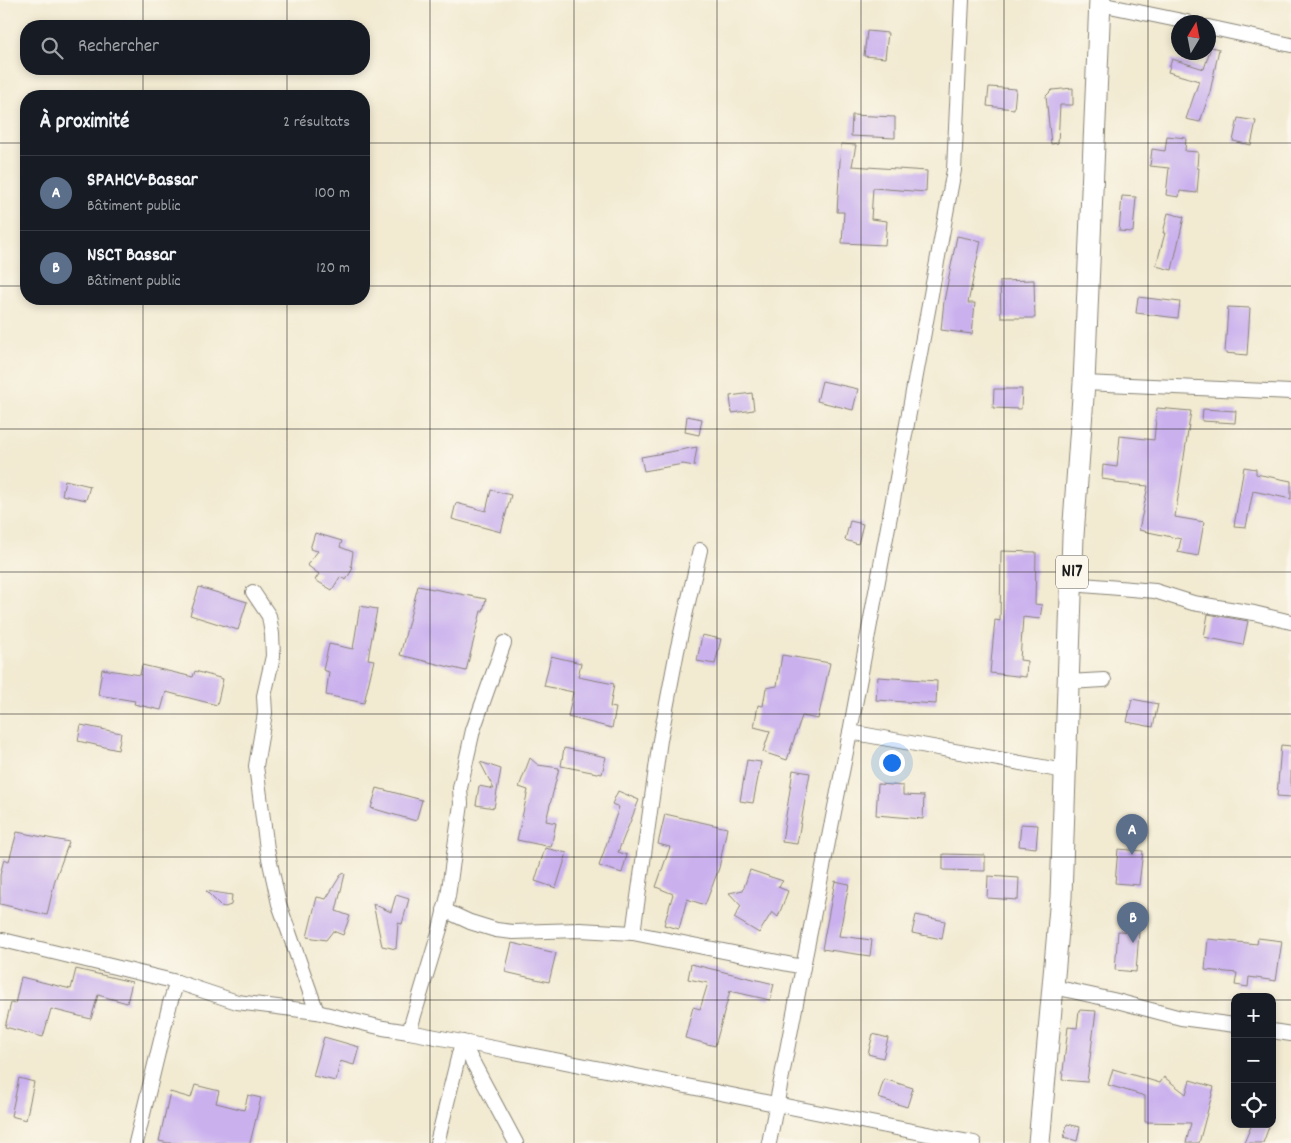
<!DOCTYPE html>
<html lang="fr">
<meta charset="utf-8">
<style>
body{margin:0;font-family:Dekko,sans-serif;background:#20242c;color:#f1f3f6}
.controls{position:absolute;right:15px;bottom:15px;display:grid;overflow:hidden;border-radius:10px;box-shadow:0 2px 8px #0003}
.controls button{width:45px;height:45px;display:grid;place-items:center;padding:0;border:0;border-bottom:1px solid #363941;background:#171b24;color:#f1f3f6;font:25px sans-serif}
.compass{position:absolute;left:1171px;top:15px;width:45px;height:45px;border-radius:50%;background:#171b24;box-shadow:0 2px 8px #0003;rotate:10deg}
.you{position:absolute;left:891px;top:762px;width:18px;height:18px;margin:-12px;border:4px solid #fff;border-radius:50%;background:#1a73e8;box-shadow:0 0 0 8px #1a73e833}
.badge{display:grid;place-items:center;width:32px;height:32px;border-radius:50%;background:#7c3aed;color:#fff;font-size:16px;font-weight:700}
.pin{position:absolute;translate:-50% -41px;filter:drop-shadow(0 1px 2px #0008)}
.pin::after{content:'';position:absolute;top:26px;width:18px;height:15px;background:inherit;clip-path:polygon(0 0,100% 0,50% 100%)}
.list{margin:0;padding:0;list-style:none}
h2{display:flex;justify-content:space-between;align-items:center;height:65px;margin:0;padding:0 20px;font-size:21px}
h2 small{font-size:16px;font-weight:400;color:#9ea1a6}
.list li{display:grid;grid-template-columns:32px 1fr auto;gap:15px;align-items:center;box-sizing:border-box;height:75px;padding:0 20px;border-top:1px solid #363941}
.list b{display:block;font-size:19px;white-space:nowrap}
.list p{margin:0;font-size:16px;white-space:nowrap;color:#9ea1a6}
.list em{font-size:16px;font-style:normal;color:#9ea1a6}
.icon{flex:none;width:28px;height:28px;fill:none;stroke:currentColor;stroke-width:2;stroke-linecap:round;stroke-linejoin:round}
.map{position:relative;flex:none;width:1291px;height:1143px;overflow:hidden}
.search{position:absolute;background:#171b24;box-shadow:0 2px 8px #0003;left:20px;top:20px;width:350px;height:55px;display:flex;align-items:center;gap:12px;box-sizing:border-box;padding:0 18px;border-radius:20px;color:#9ea1a6;font-size:19px}
.panel{position:absolute;background:#171b24;box-shadow:0 2px 8px #0003;left:20px;top:90px;width:350px;height:215px;border-radius:20px}
.map>svg:first-child{display:block}
.building{fill:#cab1ee}
.lines{fill:none;stroke-linecap:round;stroke-linejoin:round}
.street-casing{stroke:#878376;stroke-width:16}
.primary-casing{stroke:#878376;stroke-width:23}
.street{stroke:#fff;stroke-width:14}
.primary{stroke:#fff;stroke-width:21}
.grid{fill:none;stroke:#1c1c1c;stroke-width:1;stroke-opacity:0.55}
.labels{text-anchor:middle;dominant-baseline:central;stroke-width:4;stroke-linejoin:round;paint-order:stroke}
.shield{fill:#fbf7ec;stroke:#5f5e5a;stroke-width:1}
.shield-label{font-size:19px;font-weight:bold;fill:#1c1c1c}
</style>
<div class="map">
<svg width="1291" height="1143" viewBox="0 0 1291 1143">
<rect width="100%" height="100%" fill="#fbf7ec"/>
<filter id="ink" filterUnits="userSpaceOnUse"><feTurbulence type="fractalNoise" baseFrequency=".02" numOctaves="2"/><feDisplacementMap in="SourceGraphic" scale="10" xChannelSelector="R" yChannelSelector="G"/><feConvolveMatrix kernelMatrix="1 2 1 2 8 2 1 2 1" color-interpolation-filters="sRGB"/></filter>
<filter id="wash" filterUnits="userSpaceOnUse"><feTurbulence type="fractalNoise" baseFrequency=".0096" numOctaves="4" result="noise"/><feDisplacementMap in="SourceGraphic" scale="20" xChannelSelector="R" yChannelSelector="G"/><feGaussianBlur stdDeviation="1.12" result="paint"/><feColorMatrix in="noise" values="0 0 0 0 0 0 0 0 0 0 0 0 0 0 0 0 0 1.4 0 .05"/><feComposite in="paint" operator="in"/></filter>
<g filter="url(#wash)">
<rect width="100%" height="100%" fill="#f2ead1"/>
<g id="blocks">
<!-- building -->
<g class="building">
<path d="M867 31 888 33 885 58 864 56Z"/>
<path d="M1211 47 1219 49 1210 92 1200 122 1186 119 1199 81 1168 72 1172 59 1204 69Z"/>
<path d="M989 87 1016 89 1014 109 987 106Z"/>
<path d="M1073 88V105H1060L1058 143 1051 144 1046 96 1052 90Z"/>
<path d="M852 115 895 117V138L851 136Z"/>
<path d="M1238 118 1256 121 1251 145 1233 141Z"/>
<path d="M1167 136 1186 138 1185 151 1198 152 1197 168H1199L1197 193 1180 191 1179 197 1166 195 1169 168 1150 166 1152 149 1165 151Z"/>
<path d="M841 144 856 145 852 166 927 171 926 192 873 188 871 219 887 221 885 245 842 243 844 212H837Z"/>
<path d="M1122 196 1136 197 1133 232 1119 231Z"/>
<path d="M1168 213 1184 217 1172 270 1156 266 1165 233H1163Z"/>
<path d="M957 236 981 241 968 303H975L972 334 941 330 944 301Z"/>
<path d="M1034 280 1035 318H1001L1000 281Z"/>
<path d="M1138 297 1180 302 1178 318 1136 313Z"/>
<path d="M1228 307 1250 308 1247 355 1225 353Z"/>
<path d="M822 381 858 389 853 410 817 401Z"/>
<path d="M994 389H1022L1021 409 993 408Z"/>
<path d="M752 393 754 410 732 413 730 396Z"/>
<path d="M1157 408 1191 411 1175 517 1204 522 1198 556 1178 552 1181 539 1139 530 1148 486 1115 483V481L1102 479 1103 465 1117 467 1120 436 1154 440Z"/>
<path d="M1203 409 1236 411 1235 423 1202 421Z"/>
<path d="M687 416 702 419 699 435 685 432Z"/>
<path d="M697 447 694 466 683 464 644 471 641 457Z"/>
<path d="M1244 467 1256 469V474L1291 481V499L1253 491 1246 527 1234 526Z"/>
<path d="M65 480 90 486 86 500 62 495Z"/>
<path d="M491 490 511 495 501 532 452 519 456 503 486 511Z"/>
<path d="M850 521 863 524 858 544 845 540Z"/>
<path d="M315 533 342 541 340 547 353 552 351 566 353 568 346 580 340 577 332 590 315 580 319 574 307 565 318 551 310 549Z"/>
<path d="M1001 551 1036 552 1035 604 1042 605 1040 619 1023 617 1020 660 1027 661 1026 677 990 673 995 620 1000 621Z"/>
<path d="M418 586 486 599 483 611H481L466 671 400 655Z"/>
<path d="M199 587 247 602 238 630 190 615Z"/>
<path d="M360 606 377 609 368 659 374 660 364 703 326 695 329 672 323 670 329 644 353 649Z"/>
<path d="M1208 614 1248 621 1243 645 1204 637Z"/>
<path d="M702 635 721 639 715 664 697 661Z"/>
<path d="M782 655 830 663 818 719 802 716 787 760 763 752 770 731 754 727 758 705 763 706 766 688 777 686Z"/>
<path d="M551 656 581 663 578 677 614 684 610 707 616 708 612 728 568 717 573 692 544 686Z"/>
<path d="M142 665 193 677 195 671 223 679 217 705 166 692 161 710 134 704 135 701 98 695 102 669 140 675Z"/>
<path d="M878 677 937 681 936 704 876 700Z"/>
<path d="M1132 699 1158 704 1153 727 1127 722Z"/>
<path d="M81 725 121 733 118 750 78 741Z"/>
<path d="M1281 745 1291 746V797L1277 796Z"/>
<path d="M564 748 606 757 602 774 561 766Z"/>
<path d="M530 758 538 765 559 768 546 821 556 823 551 847 517 840 528 790 519 787Z"/>
<path d="M747 760 761 762 753 803 740 801Z"/>
<path d="M480 762 501 769 494 808 476 805 479 786 494 789Z"/>
<path d="M793 770 810 773 797 844 782 842Z"/>
<path d="M878 784 903 786V795L924 796 923 819 876 815Z"/>
<path d="M377 788 422 800 416 821 371 808Z"/>
<path d="M618 791 639 800 618 852 627 855 622 873 599 866 619 807 612 804Z"/>
<path d="M665 814 727 828 719 868 705 905 687 899 679 929 664 925 673 894 656 887 670 847 658 844Z"/>
<path d="M1021 824 1038 825 1036 848 1019 846Z"/>
<path d="M17 832 69 842 55 880 47 915 0 904V875L4 859 9 861Z"/>
<path d="M545 848 567 853 556 888 535 881Z"/>
<path d="M1118 849 1143 851 1139 885 1115 883Z"/>
<path d="M943 854 985 855V871L943 870Z"/>
<path d="M750 870 783 881 778 887 788 891 778 917 772 912 759 933 734 918 741 906 729 893 743 890Z"/>
<path d="M342 873 345 874 336 911 350 916 343 935 333 931 326 940 307 937 317 897 326 899Z"/>
<path d="M988 876 1019 878 1018 900 987 898Z"/>
<path d="M835 881 849 884 839 936 872 940 870 956 822 949Z"/>
<path d="M206 891 232 895 231 905 225 907 221 906Z"/>
<path d="M396 895 409 899 402 924 398 923 396 949 382 946 373 904 391 912Z"/>
<path d="M916 915 945 921 942 939 912 933Z"/>
<path d="M1118 931 1139 932 1136 972 1115 970Z"/>
<path d="M1258 938 1282 941 1276 981 1249 977 1248 987 1235 985 1237 973 1205 970 1208 939 1257 944Z"/>
<path d="M512 943 556 953 549 982 505 972Z"/>
<path d="M691 964 774 984 770 1000 730 991 715 1046 685 1038 693 1007 700 1009 708 983 688 979Z"/>
<path d="M76 969 132 982 127 1003 98 995 91 1019 51 1009 43 1037 5 1027 11 1003 15 1004 21 977 71 989Z"/>
<path d="M1079 1010 1096 1011 1087 1082 1062 1080 1068 1027 1077 1028Z"/>
<path d="M873 1034 888 1038 883 1058 868 1054Z"/>
<path d="M324 1037 359 1047 354 1065 340 1061 336 1081 313 1076Z"/>
<path d="M1113 1069 1160 1083 1164 1077 1186 1094 1190 1080 1214 1087 1199 1143H1186L1191 1123 1145 1122V1096L1108 1085Z"/>
<path d="M19 1078 34 1082 26 1120 11 1116Z"/>
<path d="M884 1079 913 1088 907 1107 878 1098Z"/>
<path d="M195 1085 219 1091 216 1103 244 1110 248 1095 261 1098 250 1143H168L159 1141 170 1092 191 1098Z"/>
<path d="M1067 1124 1080 1127 1077 1141 1064 1137Z"/>
<path d="M1252 1124H1270L1263 1143H1244Z"/>
</g>
</g>
</g>
<g filter="url(#ink)">
<use href="#blocks" fill-opacity="0" stroke="#878376" stroke-width="1"/>
<g class="lines">
<defs>
<g id="street">
<path d="M1100 4 1187 22"/>
<path d="M1208 27 1291 45"/>
<path d="M1084 383 1291 392"/>
<path d="M700 550 677 651 660 740 633 933 803 967"/>
<path d="M1071 584 1155 591 1193 603 1254 613 1291 622"/>
<path d="M253 592 269 616 272 634 273 656 264 696 265 713 256 766 267 849 279 904 317 1012"/>
<path d="M1068 682 1104 680"/>
<path d="M850 732 1064 771"/>
<path d="M444 910 470 922 496 930 513 932 580 930 633 933"/>
<path d="M3 940 177 982 237 1002 317 1012 383 1028 409 1032C598 1067 785 1107 974 1143"/>
<path d="M1054 987 1113 1000 1181 1018 1235 1025"/>
<path d="M1272 1031 1291 1034"/>
<path d="M409 1032 440 929 448 896 461 804 460 788 473 730 504 643"/>
<path d="M462 1042 516 1143"/>
<path d="M136 1143 170 1003 177 982"/>
<path d="M437 1143 462 1042"/>
<path d="M769 1143 803 967 850 732 954 170 962 0"/>
</g>
<path id="primary" d="M1039 1143 1061 897 1073 536 1084 383 1100 0"/>
</defs>
<!-- street casing -->
<use href="#street" class="street-casing"/>
<!-- primary casing -->
<use href="#primary" class="primary-casing"/>
<!-- street -->
<use href="#street" class="street"/>
<!-- primary -->
<use href="#primary" class="primary"/>
</g>
</g>
<!-- grid -->
<path class="grid" d="M143 0V26M287 0V26M430 0V1143M574 0V1143M717 0V1143M861 0V1143M1004 0V1143M1148 0V1143M143 69V96M287 69V96M0 143H26M364 143H1291M0 286H26M364 286H1291M143 299V1143M287 299V1143M0 429H1291M0 572H1291M0 714H1291M0 857H1291M0 1000H1235M1272 1000H1291"/>
<g class="labels">
<!-- shield labels -->
<rect class="shield" x="1056" y="555.5" width="32" height="33" rx="4"/>
<g class="shield-label">
<text x="1072" y="572">N17</text>
</g>
</g>
</svg>
<div class="controls">
<button>+</button>
<button>−</button>
<button><svg class="icon" aria-label="locate" viewBox="0 0 24 24"><circle cx="12" cy="12" r="6"/><path d="M12 2v4M12 18v4M2 12h4M18 12h4"/></svg></button>
</div>
<svg class="compass" viewBox="-18 -18 36 36"><path d="M0-13l5 13h-10z" fill="#e53935"/><path d="M0 13l5-13h-10z" fill="#9ea1a6"/></svg>
<div class="you"></div>
<div class="pin badge" style="left:1132px;top:855px;background:#5c6f8a">A</div>
<div class="pin badge" style="left:1133px;top:943px;background:#5c6f8a">B</div>
<div class="search"><svg class="icon" aria-label="search" viewBox="0 0 24 24"><circle cx="10" cy="10" r="6"/><path d="M15 15l6 6"/></svg>Rechercher</div>
<section class="panel">
<h2>À proximité<small>2 résultats</small></h2>
<ul class="list">
<li><span class="badge" style="background:#5c6f8a">A</span><div><b>SPAHCV-Bassar</b><p>Bâtiment public</p></div><em>100 m</em></li>
<li><span class="badge" style="background:#5c6f8a">B</span><div><b>NSCT Bassar</b><p>Bâtiment public</p></div><em>120 m</em></li>
</ul>
</section>
</div>
